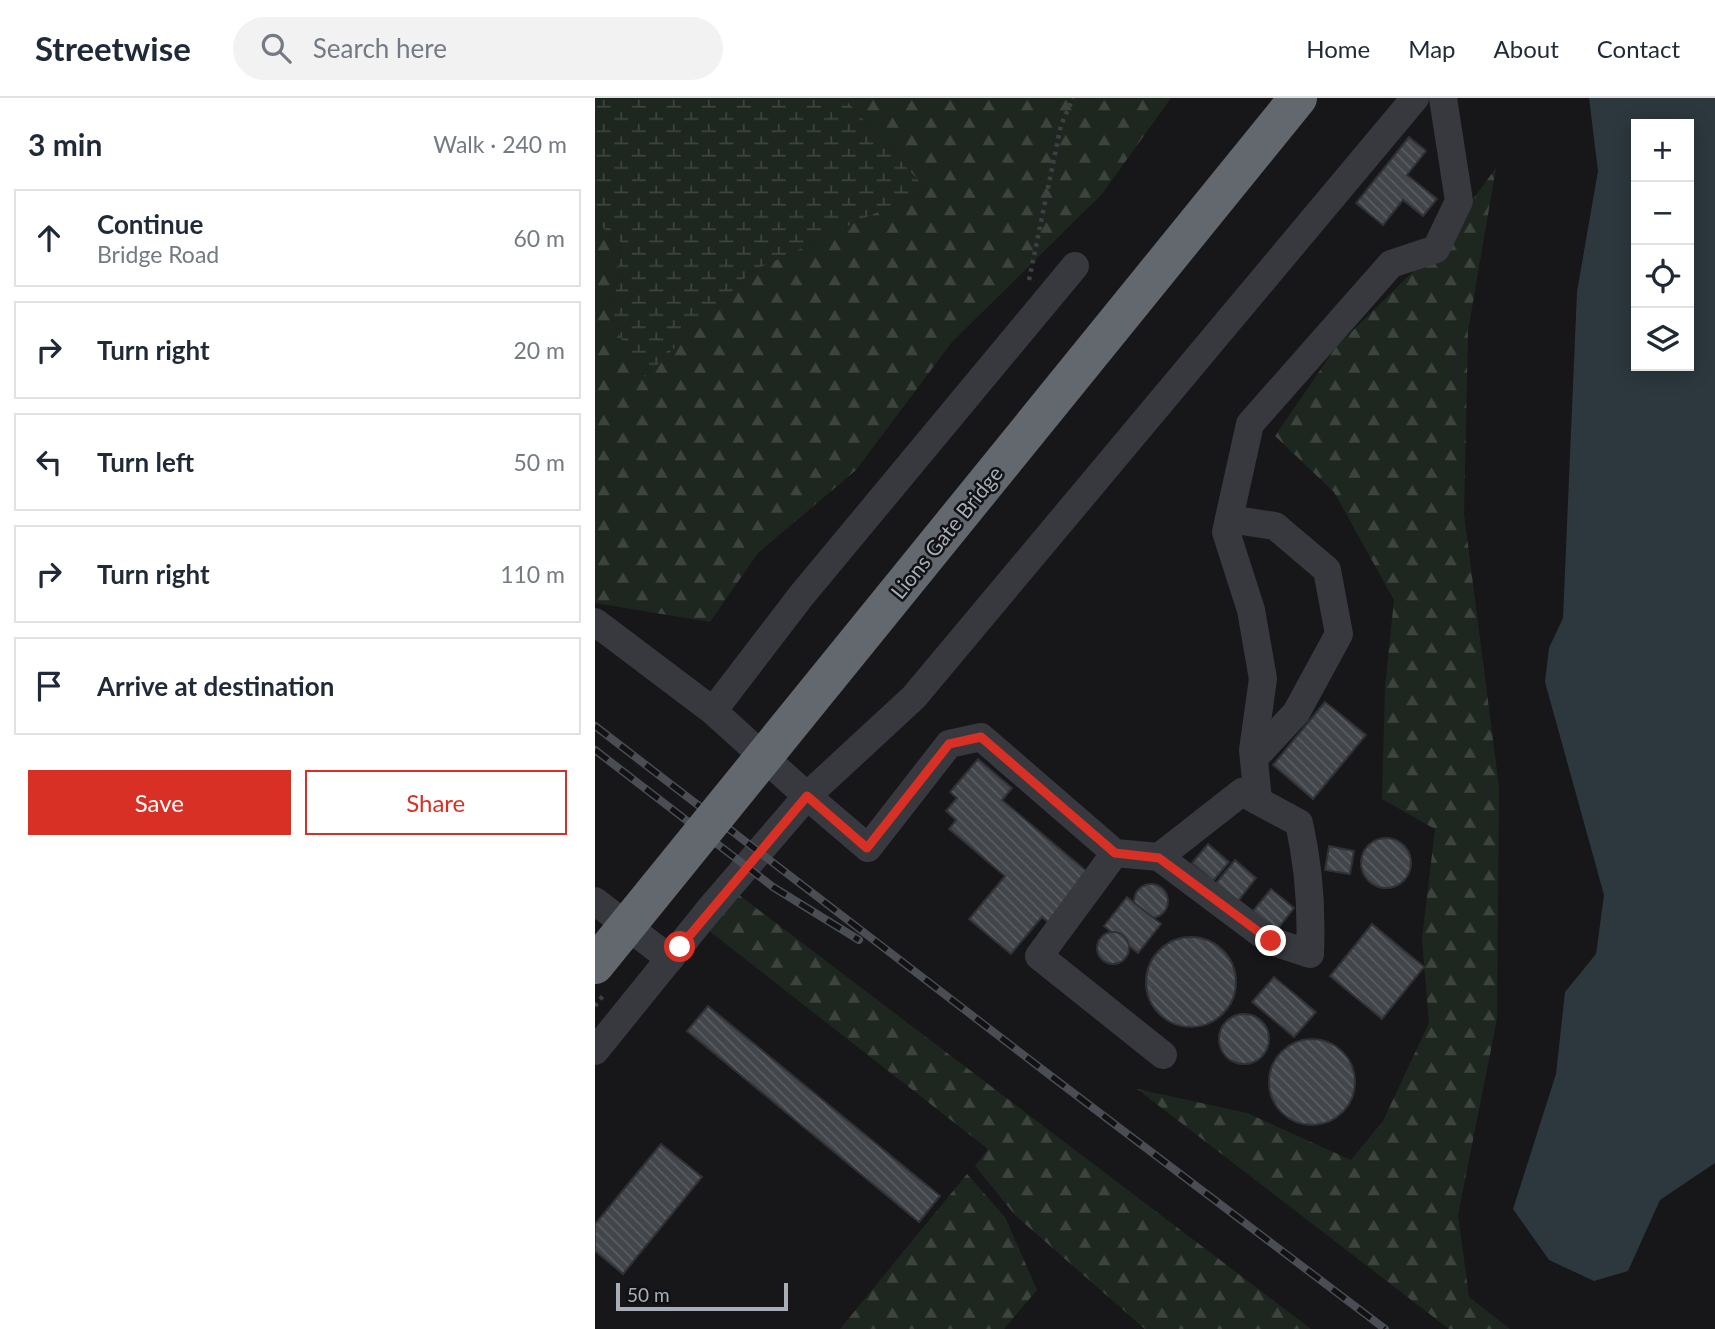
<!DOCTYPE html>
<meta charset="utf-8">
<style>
body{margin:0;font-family:Lato,sans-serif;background:#f2f2f3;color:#1f2937}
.controls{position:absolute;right:21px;top:21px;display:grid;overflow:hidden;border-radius:0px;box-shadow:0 4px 18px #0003}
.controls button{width:63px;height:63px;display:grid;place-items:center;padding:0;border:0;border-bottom:2px solid #e0e1e3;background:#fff;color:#1f2937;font:35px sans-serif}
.scale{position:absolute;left:21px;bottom:18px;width:172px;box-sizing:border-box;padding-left:7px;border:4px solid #a8afb9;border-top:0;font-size:19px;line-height:24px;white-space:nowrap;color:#a8afb9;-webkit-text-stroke:5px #121214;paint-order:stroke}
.stop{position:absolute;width:21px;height:21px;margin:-16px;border:5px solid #d93025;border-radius:50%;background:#fff}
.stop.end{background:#d93025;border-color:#fff;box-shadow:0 2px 7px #0008}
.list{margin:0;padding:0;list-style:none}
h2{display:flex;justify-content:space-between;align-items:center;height:91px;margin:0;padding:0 28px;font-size:30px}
h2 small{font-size:23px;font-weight:400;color:#747a83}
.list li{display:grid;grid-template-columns:46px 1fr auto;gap:21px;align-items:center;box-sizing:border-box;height:98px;margin:0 14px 14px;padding:0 14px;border:2px solid #e0e1e3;border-radius:0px}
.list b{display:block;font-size:26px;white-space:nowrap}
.list p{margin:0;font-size:23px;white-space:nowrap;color:#747a83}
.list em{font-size:23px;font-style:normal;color:#747a83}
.actions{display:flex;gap:14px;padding:21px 28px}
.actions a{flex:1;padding:16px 0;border:2px solid #d93025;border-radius:0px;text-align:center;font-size:24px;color:#d93025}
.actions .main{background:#d93025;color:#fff}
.icon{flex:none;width:38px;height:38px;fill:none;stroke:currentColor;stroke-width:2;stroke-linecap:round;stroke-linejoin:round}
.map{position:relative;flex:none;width:1120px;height:1231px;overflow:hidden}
header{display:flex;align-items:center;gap:42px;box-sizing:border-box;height:98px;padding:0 35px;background:#fff;border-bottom:2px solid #e0e1e3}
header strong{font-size:33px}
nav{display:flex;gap:38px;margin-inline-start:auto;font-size:24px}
.search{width:490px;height:63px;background:#f2f2f3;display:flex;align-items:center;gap:18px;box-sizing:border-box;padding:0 24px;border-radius:38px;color:#747a83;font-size:26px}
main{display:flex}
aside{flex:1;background:#fff}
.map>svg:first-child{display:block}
.forest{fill:url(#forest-firs)}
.wetland{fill:url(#wetland-marsh)}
.water{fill:#2c383e;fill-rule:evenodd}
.building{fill:url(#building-back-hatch);stroke:#303135;stroke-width:2}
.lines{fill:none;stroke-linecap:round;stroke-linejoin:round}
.path{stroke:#3d4045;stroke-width:4.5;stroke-dasharray:3.5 5;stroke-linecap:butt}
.minor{stroke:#37393e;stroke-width:28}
.rail-casing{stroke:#4a4d53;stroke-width:8}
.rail{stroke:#121214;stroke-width:5;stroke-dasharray:16;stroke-linecap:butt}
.path-bridge{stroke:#3d4045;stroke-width:4.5;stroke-dasharray:3.5 5;stroke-linecap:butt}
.highway-bridge{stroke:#63686f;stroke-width:38}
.route{stroke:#d93025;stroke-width:9}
.labels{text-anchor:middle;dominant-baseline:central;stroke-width:5;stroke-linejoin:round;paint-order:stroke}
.street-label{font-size:21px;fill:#a8afb9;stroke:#121214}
</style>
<header>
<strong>Streetwise</strong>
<div class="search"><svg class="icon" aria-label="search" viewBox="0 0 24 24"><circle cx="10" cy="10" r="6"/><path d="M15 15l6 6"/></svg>Search here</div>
<nav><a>Home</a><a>Map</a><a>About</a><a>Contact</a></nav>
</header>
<main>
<aside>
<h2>3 min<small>Walk · 240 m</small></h2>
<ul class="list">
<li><svg class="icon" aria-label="ahead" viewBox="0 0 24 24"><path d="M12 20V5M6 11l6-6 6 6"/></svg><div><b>Continue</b><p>Bridge Road</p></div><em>60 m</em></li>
<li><svg class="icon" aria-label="right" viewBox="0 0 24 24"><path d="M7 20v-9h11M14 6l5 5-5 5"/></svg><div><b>Turn right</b></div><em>20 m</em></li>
<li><svg class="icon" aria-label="left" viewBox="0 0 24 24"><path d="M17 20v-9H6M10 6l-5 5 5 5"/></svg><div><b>Turn left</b></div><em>50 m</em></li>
<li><svg class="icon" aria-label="right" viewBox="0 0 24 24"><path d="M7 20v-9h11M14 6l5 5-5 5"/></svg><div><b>Turn right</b></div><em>110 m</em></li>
<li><svg class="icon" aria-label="arrive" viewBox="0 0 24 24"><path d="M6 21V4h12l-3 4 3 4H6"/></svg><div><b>Arrive at destination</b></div></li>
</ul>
<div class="actions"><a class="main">Save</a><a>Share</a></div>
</aside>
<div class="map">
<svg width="1120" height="1231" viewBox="0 0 1120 1231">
<defs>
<pattern id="forest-firs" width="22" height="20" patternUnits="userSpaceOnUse" patternTransform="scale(1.75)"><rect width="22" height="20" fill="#1e271f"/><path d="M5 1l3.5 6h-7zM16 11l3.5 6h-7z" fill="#3c443d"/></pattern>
<pattern id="wetland-marsh" width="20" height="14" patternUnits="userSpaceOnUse" patternTransform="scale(1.75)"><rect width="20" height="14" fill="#1e271f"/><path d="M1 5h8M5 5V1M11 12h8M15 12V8" fill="none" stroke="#3c443d"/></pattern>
<pattern id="building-back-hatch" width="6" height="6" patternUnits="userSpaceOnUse" patternTransform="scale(1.75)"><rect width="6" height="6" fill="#424549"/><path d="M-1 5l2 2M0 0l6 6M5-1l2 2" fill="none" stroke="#5a5d61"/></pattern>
</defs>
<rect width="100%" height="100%" fill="#171719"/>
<!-- forest -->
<g class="forest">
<path d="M249 0H576L507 96 357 244 261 372 163 455 115 524 0 505V124L26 144 17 226 50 278 156 174 331 91Z"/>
<path d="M901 70 873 233 869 416 904 689 902 921 863 1117 874 1199 915 1231H854L542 991 652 1015 756 1062 788 1023 834 925 827 841 840 731 787 701 790 589 799 502 739 394 680 338 741 249 841 151Z"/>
<path d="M144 797 716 1231H550L420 1117 380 1068 393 1051 113 832Z"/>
<path d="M372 1076 410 1119 442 1192 409 1231H245Z"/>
</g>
<!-- wetland -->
<path class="wetland" d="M0 0H249L331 91 156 174 50 279 17 226 26 144 0 124Z"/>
<!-- water -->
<path class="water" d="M994 0H1120V1065L1065 1102 1033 1173 999 1183 954 1162 918 1111 961 976 970 894 1001 856 1009 797 950 584 954 550 968 520 982 194 1003 73ZM1041 26H1094V268H1041Z"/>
<!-- building -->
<g class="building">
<path d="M814 39 831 53 812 77 842 101 828 118 808 102 788 127 761 105Z"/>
<path d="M730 604 771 637 718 701 678 667Z"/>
<path d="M383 661 417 690 407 702 496 777 455 826 447 819 416 856 374 821 410 778 354 731 361 722 351 713 362 700 355 694Z"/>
<circle cx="791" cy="765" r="25"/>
<path d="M613 746 634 764 618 783 597 765Z"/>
<path d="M734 748 759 753 755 776 730 772Z"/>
<path d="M640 762 661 780 643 803 621 785Z"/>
<circle cx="556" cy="803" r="17"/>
<path d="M676 791 699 810 681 833 657 814Z"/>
<path d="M532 799 566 826 543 855 509 828Z"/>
<path d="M777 826 829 869 787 921 735 878Z"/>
<circle cx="518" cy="850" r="16"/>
<circle cx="596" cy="884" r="45"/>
<path d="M679 879 721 914 699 939 657 904Z"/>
<path d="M113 908 345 1098 324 1124 92 933Z"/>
<circle cx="649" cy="941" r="25"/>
<circle cx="717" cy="984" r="43"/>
<path d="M66 1046 107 1079 28 1176 0 1153V1126Z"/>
</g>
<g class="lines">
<!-- path -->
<path class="path" d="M434 182 466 27 478 0"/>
<!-- minor -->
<g class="minor">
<path d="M634 421 680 428 732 472 744 536 701 615 659 660"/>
<path d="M0 524 118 613 212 698 273 750 354 646 386 639 520 755 564 759"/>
<path d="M118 613 206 498 480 168"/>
<path d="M663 703 647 694 564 759 676 843 715 856C717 811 714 769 704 725L663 703 658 652 668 581 656 512 631 434 655 326 796 166 841 151 864 103 848 0"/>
<path d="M520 755 444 858 568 957"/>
<path d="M0 803 75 861"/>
<path d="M0 953 114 812 212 698 319 599 820 0"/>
</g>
<defs>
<g id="rail">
<path d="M0 628 452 975 790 1231"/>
<path d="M0 652 178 789 264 842"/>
</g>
</defs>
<!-- rail casing -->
<use href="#rail" class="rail-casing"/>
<!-- rail -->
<use href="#rail" class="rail"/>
<!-- path-bridge -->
<path class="path-bridge" d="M0 908 10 895"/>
<!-- highway-bridge -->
<path class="highway-bridge" d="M0 867 703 0"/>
</g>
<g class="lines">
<!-- route -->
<path class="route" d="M85 849 212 698 272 750 354 646 386 639 520 755 564 760 676 843"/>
</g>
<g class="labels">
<!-- street labels -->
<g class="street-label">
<text transform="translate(351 434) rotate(-51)">Lions Gate Bridge</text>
</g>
</g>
</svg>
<div class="controls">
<button>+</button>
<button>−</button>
<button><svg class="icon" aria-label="locate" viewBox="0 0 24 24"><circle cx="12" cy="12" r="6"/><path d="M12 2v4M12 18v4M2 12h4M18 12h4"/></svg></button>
<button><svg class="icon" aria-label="layers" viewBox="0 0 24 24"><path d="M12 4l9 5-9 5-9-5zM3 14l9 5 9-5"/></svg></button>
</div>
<div class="scale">50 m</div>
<div class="stop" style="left:85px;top:849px"></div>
<div class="stop end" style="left:676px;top:843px"></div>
</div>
</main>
